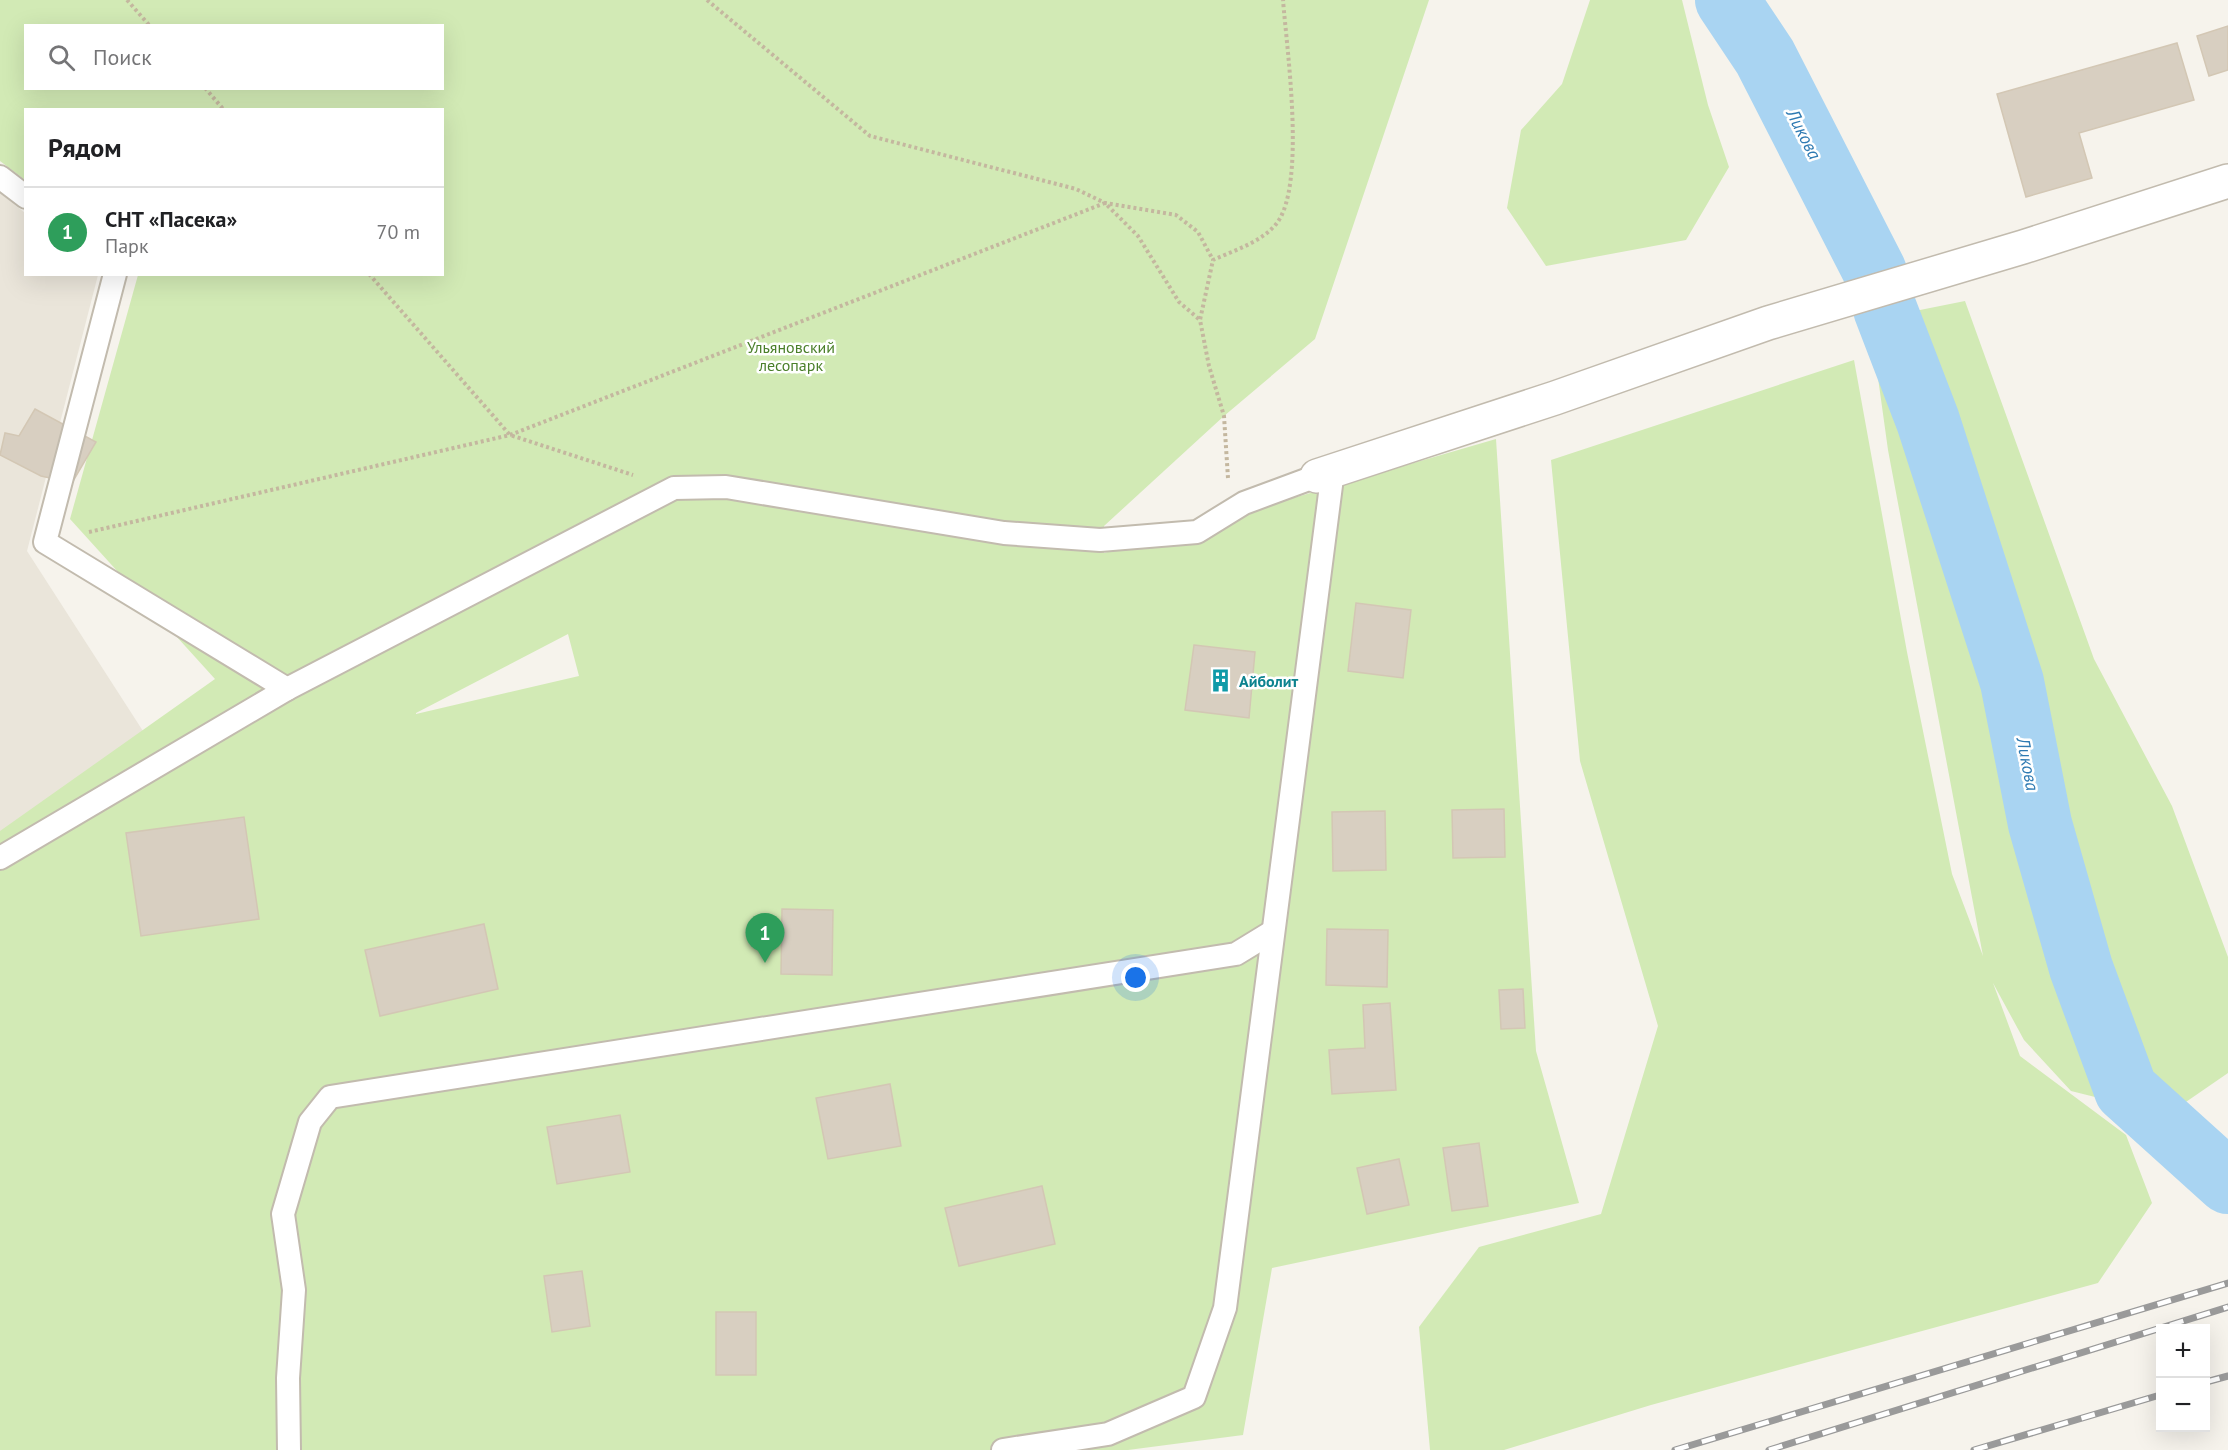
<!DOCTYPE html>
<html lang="ru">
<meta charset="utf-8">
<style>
body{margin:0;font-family:"PT Sans",sans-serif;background:#f2f2f2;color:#202124}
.controls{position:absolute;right:18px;bottom:18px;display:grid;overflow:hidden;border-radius:0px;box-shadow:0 6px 24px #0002}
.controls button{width:54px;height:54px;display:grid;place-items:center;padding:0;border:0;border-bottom:2px solid #e0e0e0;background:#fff;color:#202124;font:30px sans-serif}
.you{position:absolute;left:1136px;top:978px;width:21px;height:21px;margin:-15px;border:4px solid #fff;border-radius:50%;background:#1a73e8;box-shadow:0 0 0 9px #1a73e833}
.badge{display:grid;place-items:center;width:39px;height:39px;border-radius:50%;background:#fc3f1d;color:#fff;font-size:20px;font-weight:700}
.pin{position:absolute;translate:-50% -50px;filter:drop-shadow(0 2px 3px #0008)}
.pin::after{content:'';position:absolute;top:32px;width:21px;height:18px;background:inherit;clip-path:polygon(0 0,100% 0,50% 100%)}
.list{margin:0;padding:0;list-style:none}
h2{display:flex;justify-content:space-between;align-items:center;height:78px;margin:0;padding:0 24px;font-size:26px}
h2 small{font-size:20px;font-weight:400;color:#757577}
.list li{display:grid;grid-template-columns:39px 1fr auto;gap:18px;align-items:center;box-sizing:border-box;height:90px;padding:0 24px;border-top:2px solid #e0e0e0}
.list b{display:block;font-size:22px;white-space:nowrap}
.list p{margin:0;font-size:20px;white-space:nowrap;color:#757577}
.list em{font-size:20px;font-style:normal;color:#757577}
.icon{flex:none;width:33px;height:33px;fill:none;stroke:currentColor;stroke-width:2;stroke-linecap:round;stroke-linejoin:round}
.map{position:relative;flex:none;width:2228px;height:1450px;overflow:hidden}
.search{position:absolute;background:#fff;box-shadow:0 6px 24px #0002;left:24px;top:24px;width:420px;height:66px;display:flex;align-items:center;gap:15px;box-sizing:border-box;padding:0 21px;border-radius:0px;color:#757577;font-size:22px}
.panel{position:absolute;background:#fff;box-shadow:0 6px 24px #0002;left:24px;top:108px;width:420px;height:168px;border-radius:0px}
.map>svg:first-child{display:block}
.residential{fill:#eae5da}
.green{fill:#d2eab5;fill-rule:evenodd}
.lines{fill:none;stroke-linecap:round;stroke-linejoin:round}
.river{stroke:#a9d4f2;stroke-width:64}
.building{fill:#d8cfc1;stroke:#d3c7b4;stroke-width:1.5}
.lane-casing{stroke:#c2bbae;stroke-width:26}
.street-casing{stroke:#c2bbae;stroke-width:36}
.path{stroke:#c4b79f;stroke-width:4;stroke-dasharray:3 3;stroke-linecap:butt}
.lane{stroke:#fff;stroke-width:22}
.street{stroke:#fff;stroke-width:33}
.rail-casing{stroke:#9a9a9a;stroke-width:7}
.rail{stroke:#fff;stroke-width:4.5;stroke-dasharray:14;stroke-linecap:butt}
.labels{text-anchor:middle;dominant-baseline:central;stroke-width:5;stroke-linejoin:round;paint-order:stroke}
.park-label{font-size:16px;fill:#4a7f2a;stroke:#fff}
.culture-label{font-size:16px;font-weight:bold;fill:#0d838f;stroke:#fff;text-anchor:start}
.water-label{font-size:18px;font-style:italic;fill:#2e7ab2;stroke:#fff}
</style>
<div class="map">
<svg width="2228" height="1450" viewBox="0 0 2228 1450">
<rect width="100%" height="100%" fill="#f6f3ec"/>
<!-- residential -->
<path class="residential" d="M0 193 25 213 26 274 98 275 27 551 170 773 0 875Z"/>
<!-- green -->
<g class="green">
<path d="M0 0H1429L1315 339 1224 416 1104 526V553L1496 439 1536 1051 1579 1203 1272 1268 1243 1435 1128 1450H0V831L215 679 70 519 138 275 442 274V110H26L25 180 0 161ZM26 26H442V88H26ZM568 634 579 676 416 714V713Z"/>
<path d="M1590 0H1682L1708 105 1729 167 1686 240 1546 266 1507 208 1521 130 1562 84Z"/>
<path d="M1965 301 2094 659 2172 806 2228 957V1073L2167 1115 2071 1091 2024 1040 1993 983 2020 1056 2126 1135 2152 1203 2098 1283 1651 1405 1504 1450H1430L1419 1327 1479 1247 1601 1214 1658 1026 1580 761 1551 460 1854 360 1907 652 1952 874 1983 956 1888 450 1870 320Z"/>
</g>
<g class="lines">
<!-- river -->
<g class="river">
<path d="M1727 0 1765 57 1875 272"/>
<path d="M1885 309 1928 421 2012 682 2040 824 2081 968 2126 1090 2228 1182"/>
</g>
</g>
<!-- building -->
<g class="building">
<path d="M2228 26V70L2209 76 2197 36Z"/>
<path d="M2177 43 2194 100 2079 133 2092 178 2026 197 1997 94Z"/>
<path d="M35 409 96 442 72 483 41 476 0 455 5 433 19 436Z"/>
<path d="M1356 603 1411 610 1403 678 1348 671Z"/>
<path d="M1194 645 1255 652 1249 718 1185 710Z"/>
<path d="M1504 809 1505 857 1453 858 1452 810Z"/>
<path d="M1385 811 1386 870 1333 871 1332 812Z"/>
<path d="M244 817 259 919 141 936 126 833Z"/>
<path d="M782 909 833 910 832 975 781 974Z"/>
<path d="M484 924 498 989 380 1016 365 950Z"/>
<path d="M1327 929 1388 930 1387 987 1326 985Z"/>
<path d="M1523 989 1525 1028 1501 1029 1499 990Z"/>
<path d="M1390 1003 1396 1090 1332 1094 1329 1050 1365 1048 1363 1005Z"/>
<path d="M890 1084 901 1146 828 1159 816 1098Z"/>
<path d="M620 1115 630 1172 557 1184 547 1127Z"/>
<path d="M1479 1143 1488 1206 1452 1211 1443 1148Z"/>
<path d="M1399 1159 1409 1205 1367 1214 1357 1168Z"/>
<path d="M1042 1186 1055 1244 959 1266 945 1208Z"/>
<path d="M582 1271 590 1326 552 1332 544 1276Z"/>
<rect x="716" y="1312" width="40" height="63"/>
</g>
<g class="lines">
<defs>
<g id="lane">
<path d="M0 177 26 197"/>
<path d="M115 274 45 542 287 689"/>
<path d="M0 858 287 689 674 488 726 487 1004 533 1100 540 1197 532 1244 503 1317 476"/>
<path d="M289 1450 288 1378 294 1290 283 1214 310 1122 330 1097 1236 954 1272 932"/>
<path d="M1003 1450 1108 1434 1194 1397 1225 1308 1333 470"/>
</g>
<path id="street" d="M1317 476 1555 398 1768 323 2023 247 2228 181"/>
</defs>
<!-- lane casing -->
<use href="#lane" class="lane-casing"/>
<!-- street casing -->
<use href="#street" class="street-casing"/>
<!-- path -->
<g class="path">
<path d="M127 0 150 26"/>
<path d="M707 0 870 136 1076 189 1105 203 1176 215 1198 232 1213 260"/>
<path d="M205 88 224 110"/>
<path d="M369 274 510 435 633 475"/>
<path d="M1228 478 1224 416 1209 366 1200 320 1213 260C1235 250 1262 242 1277 223 1306 184 1287 51 1283 0"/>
<path d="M89 532 510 435 1105 203 1138 236 1179 302 1200 320"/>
</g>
<!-- lane -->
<use href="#lane" class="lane"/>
<!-- street -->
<use href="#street" class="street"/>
<defs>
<g id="rail">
<path d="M2206 1382 2228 1376"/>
<path d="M1675 1450 2228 1283"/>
<path d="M1769 1450 2228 1307"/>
<path d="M1974 1450 2160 1395"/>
</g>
</defs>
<!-- rail casing -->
<use href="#rail" class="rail-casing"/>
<!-- rail -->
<use href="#rail" class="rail"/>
</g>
<!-- icons -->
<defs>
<symbol id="building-bare" viewBox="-9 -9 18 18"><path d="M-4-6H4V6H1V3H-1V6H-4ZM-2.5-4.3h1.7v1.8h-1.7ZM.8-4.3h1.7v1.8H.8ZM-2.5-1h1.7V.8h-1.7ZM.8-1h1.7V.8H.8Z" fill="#0f9aa8" stroke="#fff" stroke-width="2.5" paint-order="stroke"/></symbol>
</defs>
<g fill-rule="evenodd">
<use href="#building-bare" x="1204" y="664" width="33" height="33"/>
</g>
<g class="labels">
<!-- park labels -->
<g class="park-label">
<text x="791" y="347">Ульяновский<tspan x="791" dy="18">лесопарк</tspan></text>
</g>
<!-- culture labels -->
<g class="culture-label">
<text x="1239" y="681">Айболит</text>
</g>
<!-- water labels -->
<g class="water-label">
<text transform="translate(1804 134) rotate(63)">Ликова</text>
<text transform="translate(2028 764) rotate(79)">Ликова</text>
</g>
</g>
</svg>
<div class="controls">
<button>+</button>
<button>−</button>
</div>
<div class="you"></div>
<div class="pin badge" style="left:765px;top:963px;background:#2e9e5b">1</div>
<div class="search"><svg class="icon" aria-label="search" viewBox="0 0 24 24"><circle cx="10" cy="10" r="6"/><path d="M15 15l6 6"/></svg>Поиск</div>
<section class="panel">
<h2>Рядом<small></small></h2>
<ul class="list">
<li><span class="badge" style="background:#2e9e5b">1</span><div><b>СНТ «Пасека»</b><p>Парк</p></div><em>70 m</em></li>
</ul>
</section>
</div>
